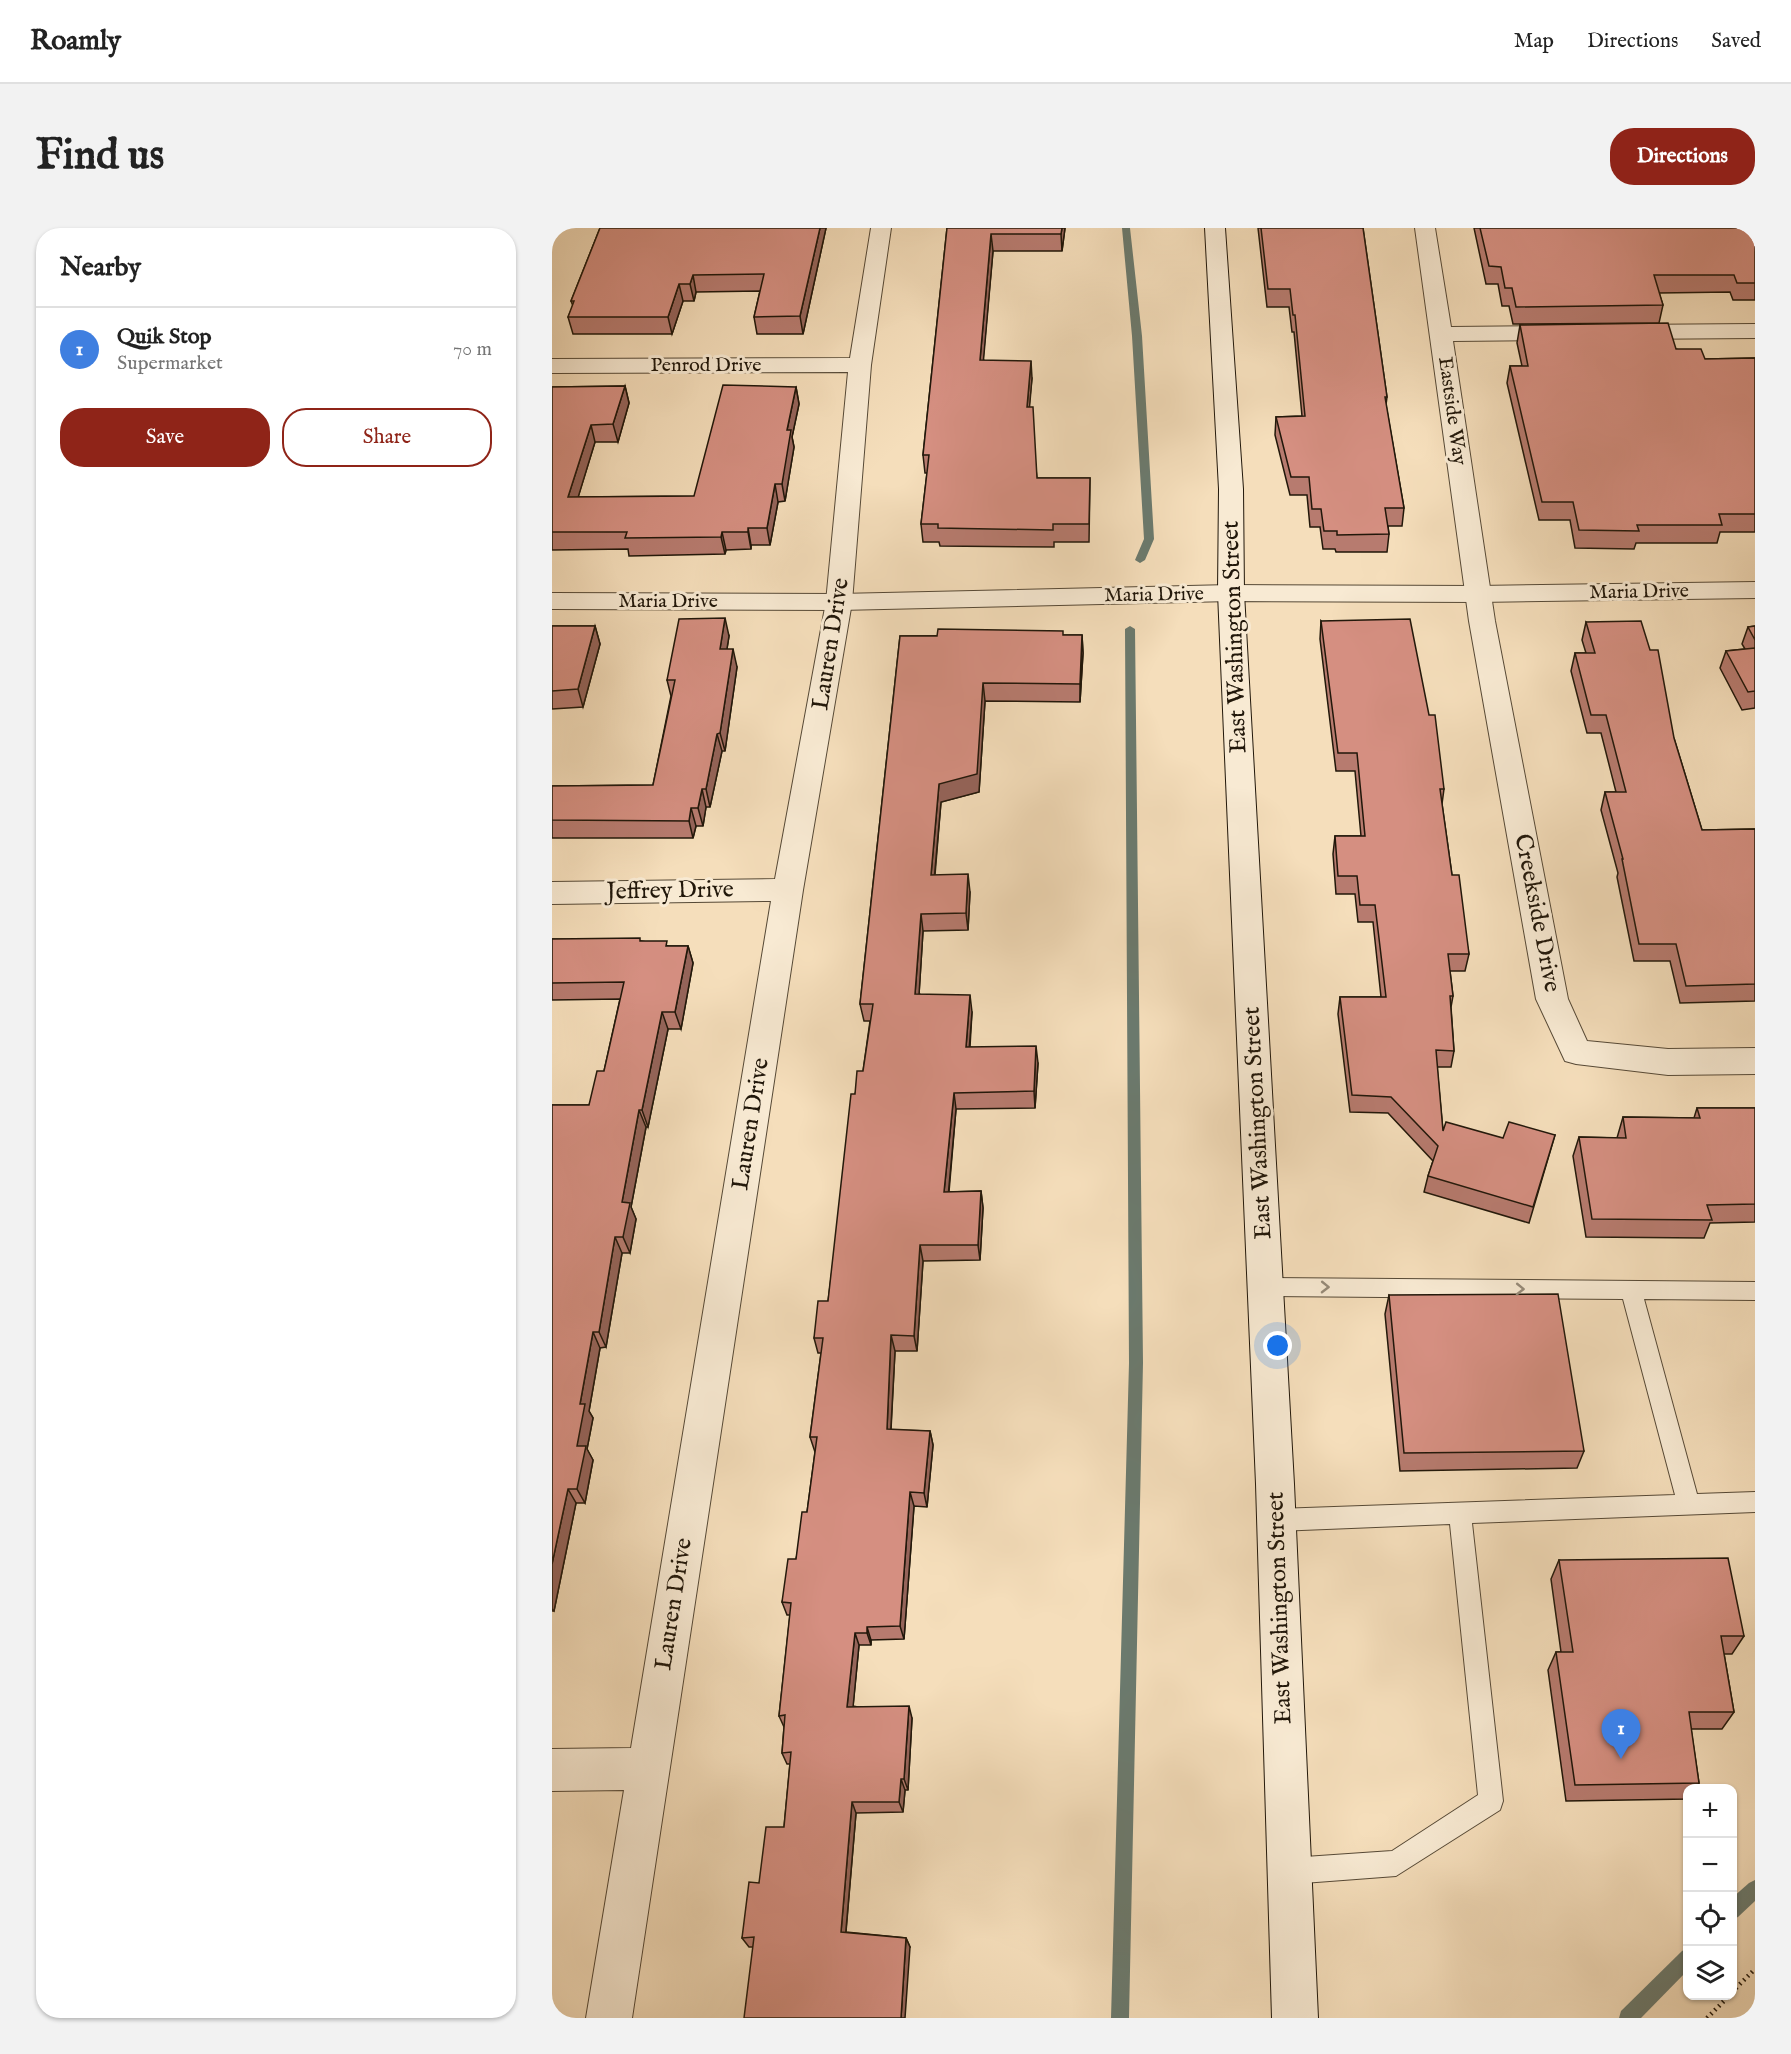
<!DOCTYPE html>
<meta charset="utf-8">
<style>
body{margin:0;font-family:"IM FELL English",serif;background:#f2f2f2;color:#222}
.controls{position:absolute;right:18px;bottom:18px;display:grid;overflow:hidden;border-radius:12px;box-shadow:0 2px 4px #0004}
.controls button{width:54px;height:54px;display:grid;place-items:center;padding:0;border:0;border-bottom:2px solid #e0e0e0;background:#fff;color:#222;font:30px sans-serif}
.you{position:absolute;left:726px;top:1118px;width:21px;height:21px;margin:-15px;border:4px solid #fff;border-radius:50%;background:#1a73e8;box-shadow:0 0 0 9px #1a73e833}
.badge{display:grid;place-items:center;width:39px;height:39px;border-radius:50%;background:#8f2418;color:#fff;font-size:20px;font-weight:700}
.pin{position:absolute;translate:-50% -50px;filter:drop-shadow(0 2px 3px #0008)}
.pin::after{content:'';position:absolute;top:32px;width:21px;height:18px;background:inherit;clip-path:polygon(0 0,100% 0,50% 100%)}
.list{margin:0;padding:0;list-style:none}
h2{display:flex;justify-content:space-between;align-items:center;height:78px;margin:0;padding:0 24px;font-size:26px}
h2 small{font-size:20px;font-weight:400;color:#767676}
.list li{display:grid;grid-template-columns:39px 1fr auto;gap:18px;align-items:center;box-sizing:border-box;height:84px;padding:0 24px;border-top:2px solid #e0e0e0}
.list b{display:block;font-size:22px;white-space:nowrap}
.list p{margin:0;font-size:20px;white-space:nowrap;color:#767676}
.list em{font-size:20px;font-style:normal;color:#767676}
.actions{display:flex;gap:12px;padding:18px 24px}
.actions a{flex:1;padding:14px 0;border:2px solid #8f2418;border-radius:24px;text-align:center;font-size:21px;color:#8f2418}
.actions .main{background:#8f2418;color:#fff}
.icon{flex:none;width:33px;height:33px;fill:none;stroke:currentColor;stroke-width:2;stroke-linecap:round;stroke-linejoin:round}
.map{position:relative;flex:none;width:1203px;height:1790px;overflow:hidden;border-radius:24px}
header{display:flex;align-items:center;gap:36px;box-sizing:border-box;height:84px;padding:0 30px;background:#fff;border-bottom:2px solid #e0e0e0}
header strong{font-size:28px}
nav{display:flex;gap:33px;margin-inline-start:auto;font-size:21px}
.intro{display:flex;align-items:center;justify-content:space-between;box-sizing:border-box;height:144px;padding:0 36px}
h1{margin:0;font-size:42px}
.button{padding:15px 27px;border-radius:24px;background:#8f2418;color:#fff;font-size:21px;font-weight:700}
main{display:flex;gap:36px;padding:0 36px}
aside{flex:1;background:#fff;border-radius:24px;box-shadow:0 2px 4px #0004}
.map>svg:first-child{display:block}
.lines{fill:none;stroke-linecap:round;stroke-linejoin:round}
.stream{fill:#6b7a6e;fill-rule:evenodd}
.service-casing{stroke:#564936;stroke-width:2}
.minor-casing{stroke:#564936;stroke-width:2}
.tertiary-casing{stroke:#564936;stroke-width:2}
.secondary-casing{stroke:#21170a;stroke-width:2}
.path{stroke:#21170a;stroke-width:4.5;stroke-dasharray:1.5 4;stroke-linecap:butt}
.service{fill:#f8ead3;fill-rule:evenodd}
.minor{fill:#f8ead3;fill-rule:evenodd}
.tertiary{fill:#f8ead3;fill-rule:evenodd}
.secondary{fill:#f8ead3;fill-rule:evenodd}
.wall{fill:#b77b6f;stroke:#21170a;stroke-width:1.5}
.shaded-wall{fill:#95645a;stroke:#21170a;stroke-width:1.5}
.building{fill:#d58f81;stroke:#21170a;stroke-width:1.5}
.oneway{stroke:#978b79}
.labels{text-anchor:middle;dominant-baseline:central;stroke-width:6;stroke-linejoin:round;paint-order:stroke}
.far-street-label{font-size:20px;fill:#21170a;stroke:#f8ead3}
.street-label{font-size:24px;fill:#21170a;stroke:#f8ead3}
</style>
<header>
<strong>Roamly</strong>
<nav><a>Map</a><a>Directions</a><a>Saved</a></nav>
</header>
<div class="intro"><h1>Find us</h1><a class="button">Directions</a></div>
<main>
<aside>
<h2>Nearby<small></small></h2>
<ul class="list">
<li><span class="badge" style="background:#3f7fe0">1</span><div><b>Quik Stop</b><p>Supermarket</p></div><em>70 m</em></li>
</ul>
<div class="actions"><a class="main">Save</a><a>Share</a></div>
</aside>
<div class="map">
<svg width="1203" height="1790" viewBox="0 0 1203 1790">
<rect width="100%" height="100%" fill="#f5debb"/>
<filter id="stains"><feTurbulence type="fractalNoise" baseFrequency=".00333" numOctaves="4"/><feColorMatrix values="0 0 0 0 .2 0 0 0 0 .09 0 0 0 0 .02 0 0 0 .5 -.17"/></filter>
<radialGradient id="worn" r=".72"><stop offset=".6" stop-color="#630" stop-opacity="0"/><stop offset="1" stop-color="#630" stop-opacity=".3"/></radialGradient>
<g class="lines">
<!-- stream -->
<g class="stream">
<path d="M570 0H578L590 108 602 311 593 332 588 335 583 332 592 311 580 108Z"/>
<path d="M578 398 583 401 591 1135 577 1790H559L577 1135 573 401Z"/>
<path d="M1203 1652V1673L1186 1689 1180 1692V1670L1197 1655Z"/>
<path d="M1136 1720V1742L1089 1790H1067L1069 1783 1130 1723Z"/>
</g>
<defs>
<path id="service" d="M715 1050 1203 1054V1072L1092 1071 1145 1266 1203 1264V1284L920 1295 951 1573 948 1582 844 1648 738 1656 729 1652 725 1643 729 1634 738 1630 840 1623 926 1567 898 1296 725 1303 717 1299 714 1292 717 1285 725 1281 1123 1267 1071 1071 715 1068 708 1065 705 1059 708 1053Z"/>
<g id="minor">
<path d="M319 0H339L319 137 300 374 251 662 80 1790H34L72 1562 0 1563V1521L79 1520 219 673 0 676V654L223 651 274 374 296 144 0 145V131L298 130Z"/>
<path d="M863 0H883L899 99 1010 98 1018 100 1021 105 1018 110 1010 112 901 113 943 393 1016 771 1035 813 1116 821 1203 820V846L1116 847 1024 836 1013 833 984 771 917 393Z"/>
<path d="M1203 96V110L1073 111 1065 109 1062 104 1065 99 1073 97Z"/>
</g>
<path id="tertiary" d="M1203 354V370L926 374 679 373 287 382 0 381V365L287 366 679 357 926 358Z"/>
<path id="secondary" d="M653 0H673L691 261 692 365 742 1256 766 1790H720L704 1256 666 365 667 261Z"/>
</defs>
<!-- service casing -->
<use href="#service" class="service-casing"/>
<!-- minor casing -->
<use href="#minor" class="minor-casing"/>
<!-- tertiary casing -->
<use href="#tertiary" class="tertiary-casing"/>
<!-- secondary casing -->
<use href="#secondary" class="secondary-casing"/>
<!-- path -->
<g class="path">
<path d="M1180 1764 1203 1741"/>
<path d="M1155 1790 1177 1768"/>
</g>
<!-- service -->
<use href="#service" class="service"/>
<!-- minor -->
<use href="#minor" class="minor"/>
<!-- tertiary -->
<use href="#tertiary" class="tertiary"/>
<!-- secondary -->
<use href="#secondary" class="secondary"/>
</g>
<!-- wall -->
<g class="wall">
<path d="M48 0H274L251 106H205L202 89 208 63 144 64 142 73H131L120 106H21L16 89 21 78 19 73Z"/>
<path d="M395 0H513L510 23H441L431 132 480 150 477 179 485 250H538L537 314H502V319L388 318 387 314H371L369 296 375 245H373L371 227Z"/>
<path d="M706 0H811L835 169 834 177 852 280 850 298H836L837 306 835 324H784L783 321H771L768 299H758L755 267H738L723 207 724 189 750 188 742 104H740L737 79H715Z"/>
<path d="M922 0H1203V72H1181L1178 64 1107 65 1111 77 1107 95 961 96 957 78H950L946 56H934Z"/>
<path d="M968 97 1124 121 1153 131 1203 130V304H1168L1165 315H1084L1082 321 1023 320 1018 292H987L955 155 958 138H970L965 115Z"/>
<path d="M73 158 77 175 66 214H43L26 269 142 268 244 159 247 176 240 209 242 219 233 273 226 274 218 317H199V321L174 322 173 326 77 328 76 321 0 322V159Z"/>
<path d="M769 393 892 561 890 576 900 647 917 726 913 743H898L901 768 899 779 902 823 899 839H885L891 903 951 910 1003 907 977 995 872 964 876 948 881 933 836 885 798 884 786 786 788 769H829L821 694H806L803 666H784L781 626 783 608H809L803 543H784L768 411Z"/>
<path d="M1034 394 1122 510 1150 602 1203 601V773L1128 775 1118 733H1082L1065 649 1066 645 1049 582 1053 564H1064L1049 505H1035L1019 443 1023 425H1034L1030 412Z"/>
<path d="M0 398H43L48 416 31 479 0 481Z"/>
<path d="M1203 398V480L1190 482 1168 440 1174 423 1193 421 1190 416 1196 399Z"/>
<path d="M530 407 531 425 528 474 433 473 427 564 389 574 383 647 418 664 416 702 371 703 367 766 420 784 418 819 486 835 483 880 404 881 397 964 429 963 431 980 428 1032 371 1033 365 1123H343L339 1202 378 1203 381 1217 375 1279 362 1278 352 1411 319 1412V1417H307L301 1478 360 1490 356 1562H353L351 1584 304 1585 294 1704 354 1710 358 1719H197L190 1710 207 1655 232 1599 238 1536H235L230 1525 232 1499 227 1488 238 1387H235L230 1374 244 1331 255 1284 263 1224 258 1209 269 1125H266L262 1110 276 1073 303 866 311 843 318 793H312L308 776 348 408Z"/>
<path d="M177 408 175 421 185 439 173 523H170L158 579H154L151 598H144L141 610H0V558L101 557 119 468 115 452Z"/>
<path d="M0 711 89 713 117 718H136L141 735 129 801H116L96 899H94L79 979 84 991 78 1025H70L54 1119 48 1120 37 1183 41 1190 35 1221 41 1232 33 1275H24L2 1383H0V877H37L52 843 68 771 0 772Z"/>
<path d="M1145 880H1203V994L1158 995 1152 1010 1034 1009 1021 928 1027 909 1065 910 1071 889 1142 890Z"/>
<path d="M837 1067 1032 1223 1025 1240 848 1243 833 1086Z"/>
<path d="M1007 1332 1192 1408 1180 1426H1172L1182 1484 1170 1501H1139L1147 1555 1144 1560H1136V1571L1014 1573 996 1442 1004 1424H1009L999 1351Z"/>
</g>
<!-- shaded-wall -->
<g class="shaded-wall">
<path d="M268 0H274L251 106 248 88Z"/>
<path d="M510 0H513L510 23 509 6Z"/>
<path d="M439 6 441 23 430 149 428 132Z"/>
<path d="M141 47 144 64 142 73 138 56Z"/>
<path d="M127 56 131 73 120 106 116 89Z"/>
<path d="M479 133 480 150 476 197 475 179Z"/>
<path d="M73 158 77 175 66 214 61 196Z"/>
<path d="M244 159 247 176 240 209 242 219 233 273 230 256 235 202Z"/>
<path d="M39 197 43 214 21 286 16 269Z"/>
<path d="M223 256 226 274 218 317 215 300Z"/>
<path d="M196 300 199 317V321L196 304Z"/>
<path d="M170 304 174 322 173 326 169 309Z"/>
<path d="M173 390 177 408 172 439 168 421Z"/>
<path d="M43 398 48 416 31 479 26 461Z"/>
<path d="M530 407 531 425 528 474V456Z"/>
<path d="M181 421 185 439 173 523 168 505Z"/>
<path d="M431 455 433 473 427 564 389 574 381 664 379 647 387 556Z"/>
<path d="M165 506 170 523 158 579 154 561Z"/>
<path d="M150 561 154 579 151 598 146 580Z"/>
<path d="M139 580 144 598 141 610 137 593Z"/>
<path d="M416 646 418 664 416 702 414 685Z"/>
<path d="M369 686 371 703 366 783 363 766Z"/>
<path d="M136 718 141 735 129 801 123 784Z"/>
<path d="M418 767 420 784 416 836 414 819Z"/>
<path d="M110 784 116 801 96 899 90 882Z"/>
<path d="M484 818 486 835 483 880 482 863Z"/>
<path d="M402 865 404 881 395 980 392 964Z"/>
<path d="M87 882 94 899 79 979 84 991 78 1025 71 1009 70 974Z"/>
<path d="M429 963 431 980 428 1032 426 1017Z"/>
<path d="M63 1009 70 1025 54 1119 47 1104Z"/>
<path d="M368 1017 371 1033 365 1123 362 1108Z"/>
<path d="M41 1104 48 1120 37 1183 41 1190 35 1221 41 1232 33 1275 25 1261V1218L28 1176Z"/>
<path d="M339 1107 343 1123 338 1216 335 1201Z"/>
<path d="M378 1203 381 1217 375 1279 372 1265Z"/>
<path d="M16 1261 24 1275 2 1383 0 1381V1336Z"/>
<path d="M358 1264 362 1278 352 1411 348 1398Z"/>
<path d="M315 1399 319 1412V1417L315 1405Z"/>
<path d="M303 1405 307 1417 300 1490 295 1479Z"/>
<path d="M357 1478 360 1490 356 1562 352 1551Z"/>
<path d="M349 1551 353 1562 351 1584 347 1574Z"/>
<path d="M300 1574 304 1585 293 1713 289 1704Z"/>
<path d="M354 1710 358 1719 353 1790H349Z"/>
</g>
<!-- building -->
<g class="building">
<path d="M48 0H268L248 88 202 89 212 46 141 47 138 56H127L116 89H16L22 73H19Z"/>
<path d="M395 0H510L509 6H439L428 132 479 133 475 179H481L485 250H538L537 296H501V302L386 300V296H369L377 227H371Z"/>
<path d="M709 0H811L835 169H833L852 280H833L837 306 785 307V303H772L769 281H760L757 249H739L724 189 753 188 743 87H741L738 61H716Z"/>
<path d="M928 0H1203V55H1185L1182 47H1102L1111 77 964 79 960 60H953L949 39 937 38Z"/>
<path d="M1116 95 1124 121H1149L1153 131 1203 130V286H1167L1170 297H1085L1087 303 1027 302 1021 274H990L958 138H976L968 97Z"/>
<path d="M171 157 244 159 235 202H239L230 256H223L215 300H196V304H170L169 309 73 310 75 304H0V159L73 158 61 196 39 197 16 269 142 268Z"/>
<path d="M173 390 168 421H181L168 505 165 506 154 561H150L146 580H139L137 593 0 592V558L101 557 123 452H115L127 391Z"/>
<path d="M858 391 877 487H883L892 561H888L900 647H907L917 726H896L901 768H898L902 823 884 822 891 903 894 894 951 910 957 894 1003 907 981 979 876 948 886 918 839 869 800 867 788 769H834L823 677H808L805 648H786L783 608H813L805 525H786L769 393Z"/>
<path d="M1089 393 1098 422H1106L1122 510 1150 602 1203 601V756L1134 758 1124 716H1087L1070 631H1071L1053 564H1074L1054 487H1039L1023 425H1043L1034 394Z"/>
<path d="M0 398H43L26 461 0 463Z"/>
<path d="M1203 398V412L1196 399Z"/>
<path d="M386 401 511 403V407H530L528 456 431 455 425 546 387 556 379 647 416 646 414 685 369 686 363 766 418 767 414 819 484 818 482 863 402 865 392 964 429 963 426 1017H368L362 1108 339 1107 335 1201 378 1203 372 1265 358 1264 348 1398 315 1399V1405H303L295 1479 357 1478 352 1551H349L347 1574H300L289 1704 354 1710 349 1790H192L202 1709 190 1710 197 1654 207 1655 214 1599H232L239 1524 230 1525 233 1487 227 1488 239 1375 230 1374 236 1331H244L250 1284H255L265 1209H258L271 1110H262L266 1073H276L299 866H303L305 843H311L321 776H308L348 408H385Z"/>
<path d="M1203 420V463L1196 464 1174 423Z"/>
<path d="M88 710V713H115L114 718H136L123 784H110L90 882H87L70 974 78 975 71 1009H63L47 1104H41L28 1176H33L25 1218H34L25 1261H16L0 1336V877H37L45 843H52L72 754 0 755V711Z"/>
<path d="M1145 880H1203V976L1155 977 1160 992 1040 991 1027 909 1074 910 1071 889 1148 890Z"/>
<path d="M1006 1066 1032 1223 852 1225 837 1067Z"/>
<path d="M1176 1330 1192 1408H1169L1182 1484H1137L1147 1555 1023 1557 1004 1424H1021L1007 1332Z"/>
</g>
<!-- one-way arrows -->
<defs><path id="oneway-chevron" d="M-2-3.5L2.5 0L-2 3.5" fill="none" stroke-width="1.6" stroke-linecap="round" stroke-linejoin="round" transform="scale(1.5)"/></defs>
<g class="oneway">
<use href="#oneway-chevron" transform="translate(773 1059) rotate(1)"/>
<use href="#oneway-chevron" transform="translate(968 1061) rotate(1)"/>
</g>
<g class="labels">
<!-- far-street labels -->
<g class="far-street-label">
<text x="154" y="137">Penrod Drive</text>
<text transform="translate(900 183) rotate(82)">Eastside Way</text>
<text transform="translate(1087 364) rotate(-1)">Maria Drive</text>
<text transform="translate(602 367) rotate(-1)">Maria Drive</text>
<text x="116" y="373">Maria Drive</text>
</g>
<!-- street labels -->
<g class="street-label">
<text transform="translate(683 409) rotate(-92)">East Washington Street</text>
<text transform="translate(279 416) rotate(-81)">Lauren Drive</text>
<text transform="translate(118 663) rotate(-1)">Jeffrey Drive</text>
<text transform="translate(985 685) rotate(79)">Creekside Drive</text>
<text transform="translate(706 895) rotate(-93)">East Washington Street</text>
<text transform="translate(199 896) rotate(-81)">Lauren Drive</text>
<text transform="translate(122 1376) rotate(-81)">Lauren Drive</text>
<text transform="translate(728 1380) rotate(-92)">East Washington Street</text>
</g>
</g>
<rect width="100%" height="100%" filter="url(#stains)"/>
<rect width="100%" height="100%" fill="url(#worn)"/>
</svg>
<div class="controls">
<button>+</button>
<button>−</button>
<button><svg class="icon" aria-label="locate" viewBox="0 0 24 24"><circle cx="12" cy="12" r="6"/><path d="M12 2v4M12 18v4M2 12h4M18 12h4"/></svg></button>
<button><svg class="icon" aria-label="layers" viewBox="0 0 24 24"><path d="M12 4l9 5-9 5-9-5zM3 14l9 5 9-5"/></svg></button>
</div>
<div class="you"></div>
<div class="pin badge" style="left:1069px;top:1531px;background:#3f7fe0">1</div>
</div>
</main>
